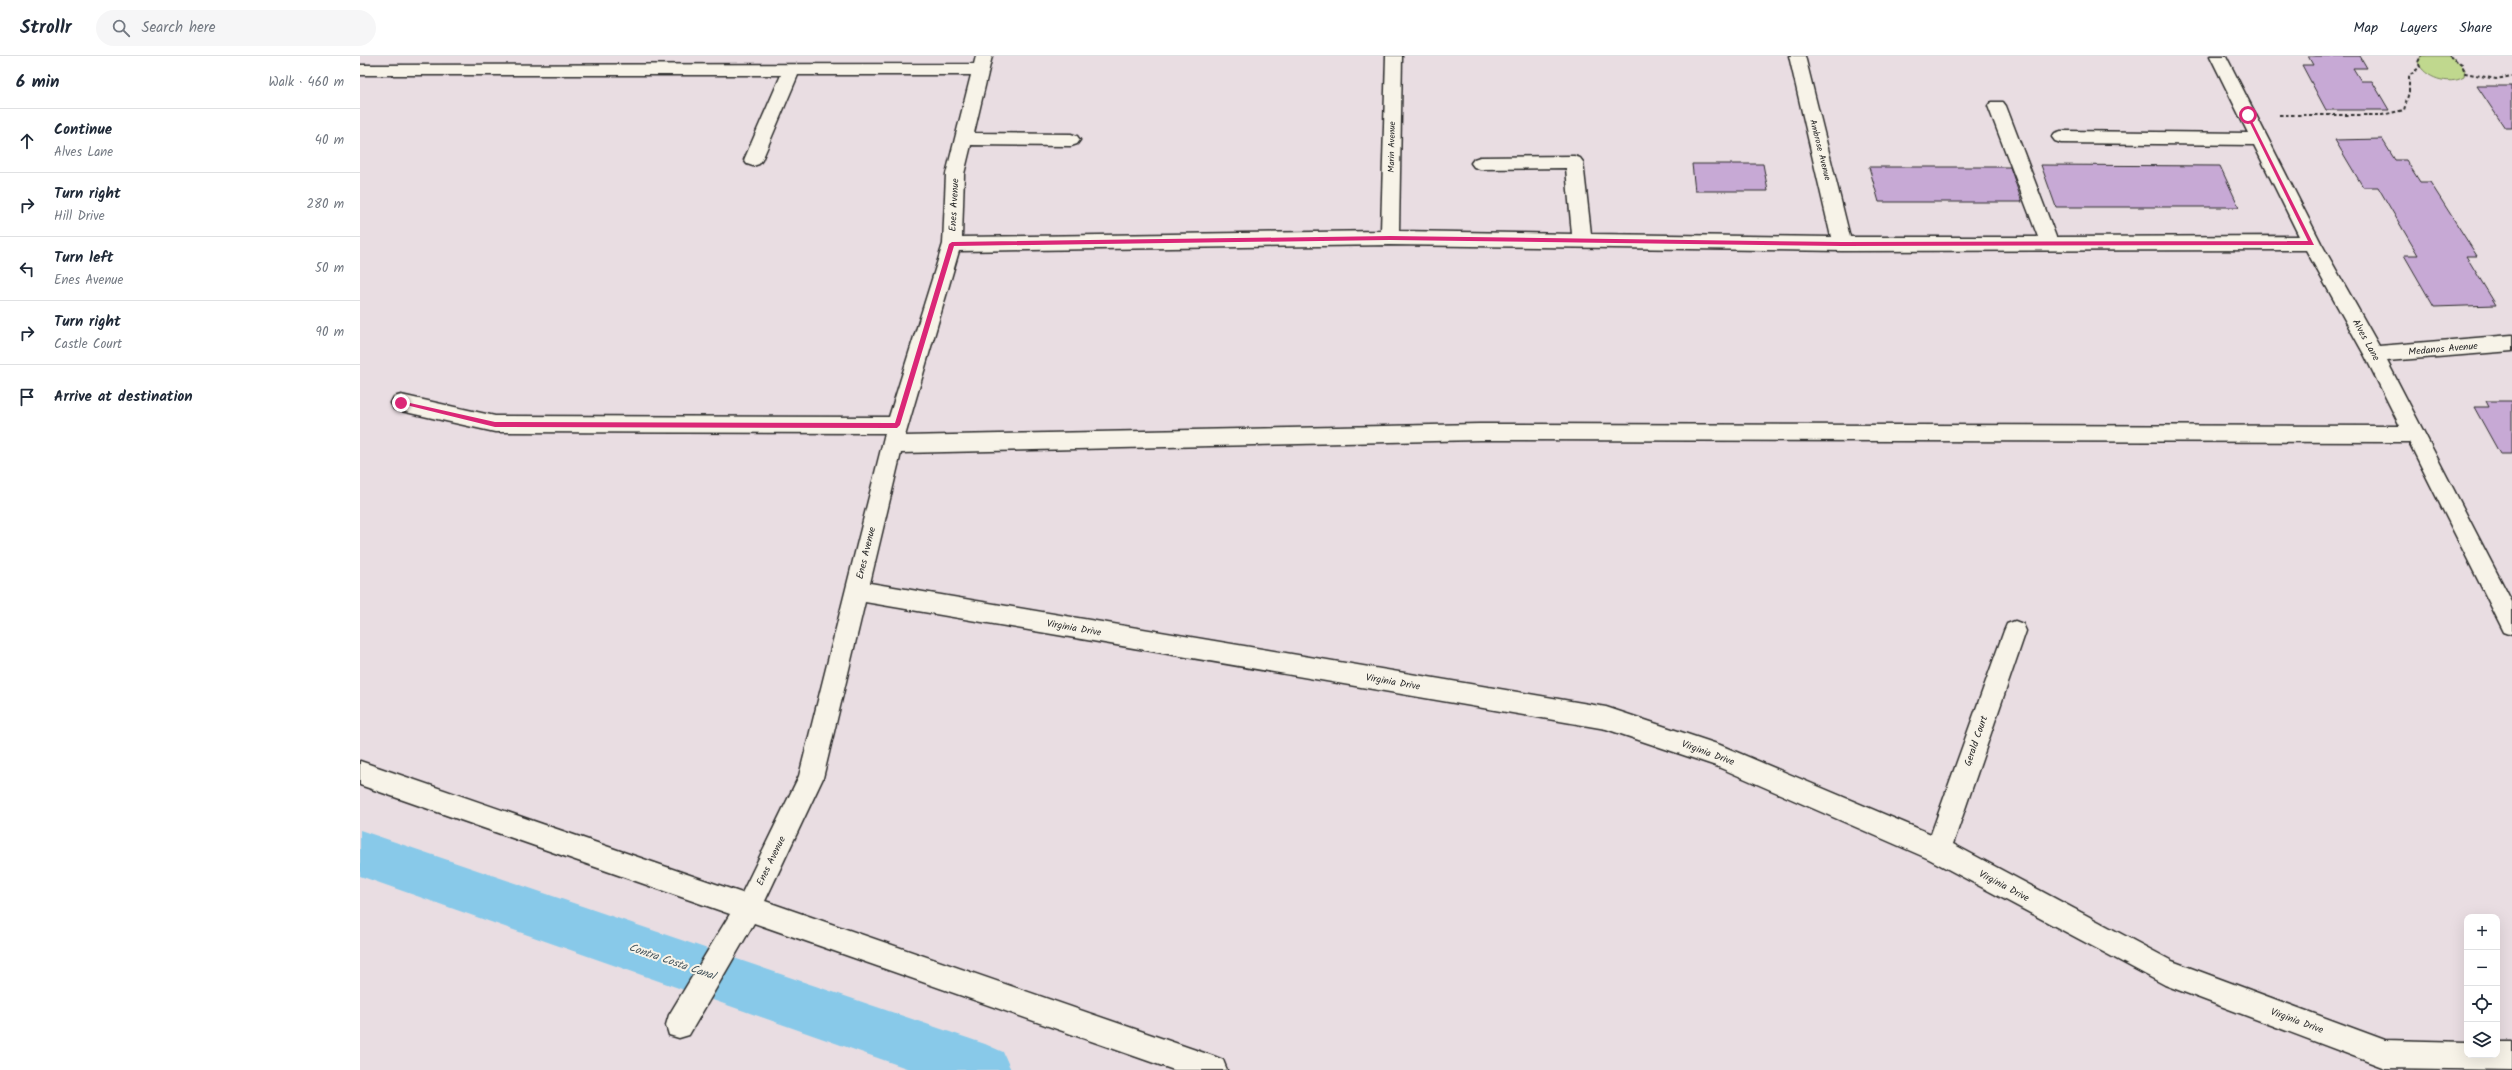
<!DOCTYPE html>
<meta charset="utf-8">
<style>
body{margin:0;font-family:Kalam,sans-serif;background:#f6f6f7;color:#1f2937}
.controls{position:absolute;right:12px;bottom:12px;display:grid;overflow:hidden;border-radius:8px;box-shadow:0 4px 16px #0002}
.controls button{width:36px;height:36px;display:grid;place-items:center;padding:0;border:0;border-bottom:1px solid #e0e1e3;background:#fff;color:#1f2937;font:20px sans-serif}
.stop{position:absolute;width:12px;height:12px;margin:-9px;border:3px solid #db2777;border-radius:50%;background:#fff}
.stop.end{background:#db2777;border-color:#fff;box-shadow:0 1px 4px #0008}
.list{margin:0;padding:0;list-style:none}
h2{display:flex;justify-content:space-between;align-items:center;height:52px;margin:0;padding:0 16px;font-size:17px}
h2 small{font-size:13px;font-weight:400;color:#747a83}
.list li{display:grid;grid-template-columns:26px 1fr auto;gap:12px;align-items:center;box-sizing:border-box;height:64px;padding:0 16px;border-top:1px solid #e0e1e3}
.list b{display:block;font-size:15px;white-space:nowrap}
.list p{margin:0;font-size:13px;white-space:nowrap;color:#747a83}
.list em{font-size:13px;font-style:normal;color:#747a83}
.icon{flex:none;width:22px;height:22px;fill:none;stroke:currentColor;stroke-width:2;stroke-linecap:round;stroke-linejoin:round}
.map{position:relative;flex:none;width:2152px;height:1014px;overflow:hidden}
header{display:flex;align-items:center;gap:24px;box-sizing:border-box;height:56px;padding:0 20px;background:#fff;border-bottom:1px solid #e0e1e3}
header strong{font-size:19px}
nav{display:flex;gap:22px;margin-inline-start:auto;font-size:14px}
.search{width:280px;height:36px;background:#f6f6f7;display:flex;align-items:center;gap:10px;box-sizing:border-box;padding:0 14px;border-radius:22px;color:#747a83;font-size:15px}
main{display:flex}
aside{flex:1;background:#fff}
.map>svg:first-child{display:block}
.green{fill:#c0d88e;stroke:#76825c}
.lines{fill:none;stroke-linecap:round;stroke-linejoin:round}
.canal{fill:#88c9e9;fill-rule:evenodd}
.building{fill:#c7a9d5;stroke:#2b2b2b}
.minor-casing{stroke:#2b2b2b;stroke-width:3}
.path{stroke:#2b2b2b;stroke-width:2;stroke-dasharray:3.5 2.5;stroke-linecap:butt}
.minor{fill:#f7f3e8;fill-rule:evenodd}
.route{fill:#db2777}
.labels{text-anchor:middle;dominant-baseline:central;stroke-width:4;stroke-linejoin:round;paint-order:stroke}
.far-street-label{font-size:9px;fill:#2b2b2b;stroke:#f7f3e8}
.street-label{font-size:10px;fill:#2b2b2b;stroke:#f7f3e8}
.water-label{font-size:11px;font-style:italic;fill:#42525a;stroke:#f7f3e8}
</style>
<header>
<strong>Strollr</strong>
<div class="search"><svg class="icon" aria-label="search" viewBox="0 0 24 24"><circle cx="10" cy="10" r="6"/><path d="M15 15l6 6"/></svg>Search here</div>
<nav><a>Map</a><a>Layers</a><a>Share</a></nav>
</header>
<main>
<aside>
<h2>6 min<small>Walk · 460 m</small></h2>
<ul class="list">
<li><svg class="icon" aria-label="ahead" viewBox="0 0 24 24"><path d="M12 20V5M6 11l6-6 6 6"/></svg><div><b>Continue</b><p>Alves Lane</p></div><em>40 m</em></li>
<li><svg class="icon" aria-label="right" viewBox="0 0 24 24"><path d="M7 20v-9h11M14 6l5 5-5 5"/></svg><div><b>Turn right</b><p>Hill Drive</p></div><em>280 m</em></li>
<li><svg class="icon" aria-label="left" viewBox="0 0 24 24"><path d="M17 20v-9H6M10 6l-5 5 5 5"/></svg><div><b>Turn left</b><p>Enes Avenue</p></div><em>50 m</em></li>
<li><svg class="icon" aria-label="right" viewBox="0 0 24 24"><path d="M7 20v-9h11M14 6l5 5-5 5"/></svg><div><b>Turn right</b><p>Castle Court</p></div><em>90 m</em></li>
<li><svg class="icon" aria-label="arrive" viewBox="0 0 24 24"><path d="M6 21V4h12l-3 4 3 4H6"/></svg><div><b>Arrive at destination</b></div></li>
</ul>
</aside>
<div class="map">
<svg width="2152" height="1014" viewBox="0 0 2152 1014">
<rect width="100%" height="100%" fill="#e9dde2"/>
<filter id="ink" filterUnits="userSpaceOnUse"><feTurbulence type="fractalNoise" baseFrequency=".025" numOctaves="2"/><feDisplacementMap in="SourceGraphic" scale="8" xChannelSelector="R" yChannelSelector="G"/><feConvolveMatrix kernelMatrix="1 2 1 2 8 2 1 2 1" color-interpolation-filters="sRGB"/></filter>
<g filter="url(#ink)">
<!-- green -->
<path class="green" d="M2061 0H2089L2096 4 2105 13 2104 21C2089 30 2064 22 2058 6Z"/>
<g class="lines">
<!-- canal -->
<path class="canal" d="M0 774 625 988 643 996 651 1014H552L0 820Z"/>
</g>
<!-- building -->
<g class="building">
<path d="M1948 0H2000L2007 12H1993L2001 25H2012L2029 54H1966L1942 9H1953Z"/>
<path d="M2117 30H2152V72H2145Z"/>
<path d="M2022 83 2035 104H2046L2060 126H2070L2117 200H2106L2136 249 2074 251 2044 199H2058L2018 131H2003L1975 84Z"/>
<path d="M1332 108H1403L1408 135H1335Z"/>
<path d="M1681 109 1860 110 1879 151H1696Z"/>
<path d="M1509 111H1650L1662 146H1519Z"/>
<path d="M2126 345H2152V398H2140L2114 351H2129Z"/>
</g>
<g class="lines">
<defs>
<path id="minor" d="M616 0H632L614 77 711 78 717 80 720 84 717 88 711 90 611 89 604 118 602 181 1021 175 1026 0H1042L1039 175 1212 178 1206 112 1120 113 1114 111 1111 107 1114 103 1120 101 1214 100 1220 102 1223 106 1231 178 1471 181 1429 0H1445L1490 181H1678L1628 50 1631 46H1643L1646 50 1696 181 1939 180 1894 89 1701 87 1695 85 1692 81 1695 77 1701 75 1888 77 1850 0H1866L1961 187 2019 290 2152 279V295L2027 305 2152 546V579L2144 576 2049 386 1119 384 541 397 510 527 1246 651 1360 689 1571 778 1644 575 1647 568 1655 565 1663 568 1666 575 1593 788 1812 905 2025 984 2107 986V999H2137V986H2152V1014L2025 1012 1805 929 1569 803 1356 710 1246 673 505 546 463 722 405 845 853 1000 863 1004 867 1014H814L394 867 329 979 319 982 309 979 306 969 309 959 370 858 0 729V705L382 837 439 720 525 377 135 376 41 355 34 353 31 347 34 341 41 339 135 360 529 361 583 188 586 118 611 19H438L402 104 399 108 393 110 387 108 384 104 421 19H0V9L614 8ZM1030 189 1482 195 1946 194 2005 300 2040 370 1119 368 545 380 599 195Z"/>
</defs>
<!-- minor casing -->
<use href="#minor" class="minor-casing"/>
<!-- path -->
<g class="path">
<path d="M2089 0 2102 8 2105 17 2136 23 2152 20"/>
<path d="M1919 59H2022L2044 54 2049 36V20L2060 11 2058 6 2061 0"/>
</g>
<!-- minor -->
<use href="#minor" class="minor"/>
</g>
</g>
<!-- route -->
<path class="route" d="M1888 57 1954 189 1482 190 1030 184 594 190 540 369 537 372 135 371 38 347 41 345 135 366 535 367 589 188 592 186 1030 180 1482 186 1948 185 1886 59Z"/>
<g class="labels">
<!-- far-street labels -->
<g class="far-street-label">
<text transform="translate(1032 91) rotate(-89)">Marin Avenue</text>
<text transform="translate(1460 94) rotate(76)">Ambrose Avenue</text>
</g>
<!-- street labels -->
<g class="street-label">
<text transform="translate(594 149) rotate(-87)">Enes Avenue</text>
<text transform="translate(2006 284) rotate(61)">Alves Lane</text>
<text transform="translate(2083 293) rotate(-5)">Medanos Avenue</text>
<text transform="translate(506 497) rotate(-76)">Enes Avenue</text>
<text transform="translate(714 572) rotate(10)">Virginia Drive</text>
<text transform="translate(1033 626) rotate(10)">Virginia Drive</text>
<text transform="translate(1616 685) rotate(-71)">Gerald Court</text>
<text transform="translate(1348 697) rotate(20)">Virginia Drive</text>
<text transform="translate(411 805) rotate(-64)">Enes Avenue</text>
<text transform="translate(1644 830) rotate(28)">Virginia Drive</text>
<text transform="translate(1937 965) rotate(20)">Virginia Drive</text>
</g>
<!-- water labels -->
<g class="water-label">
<text transform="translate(312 906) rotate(19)">Contra Costa Canal</text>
</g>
</g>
</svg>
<div class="controls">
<button>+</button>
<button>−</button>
<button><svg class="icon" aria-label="locate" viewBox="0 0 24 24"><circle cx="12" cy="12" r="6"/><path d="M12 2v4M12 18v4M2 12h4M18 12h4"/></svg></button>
<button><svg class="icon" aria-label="layers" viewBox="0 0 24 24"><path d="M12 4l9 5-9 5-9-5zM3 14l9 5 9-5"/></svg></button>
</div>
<div class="stop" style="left:1888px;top:59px"></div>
<div class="stop end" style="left:41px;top:347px"></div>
</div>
</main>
